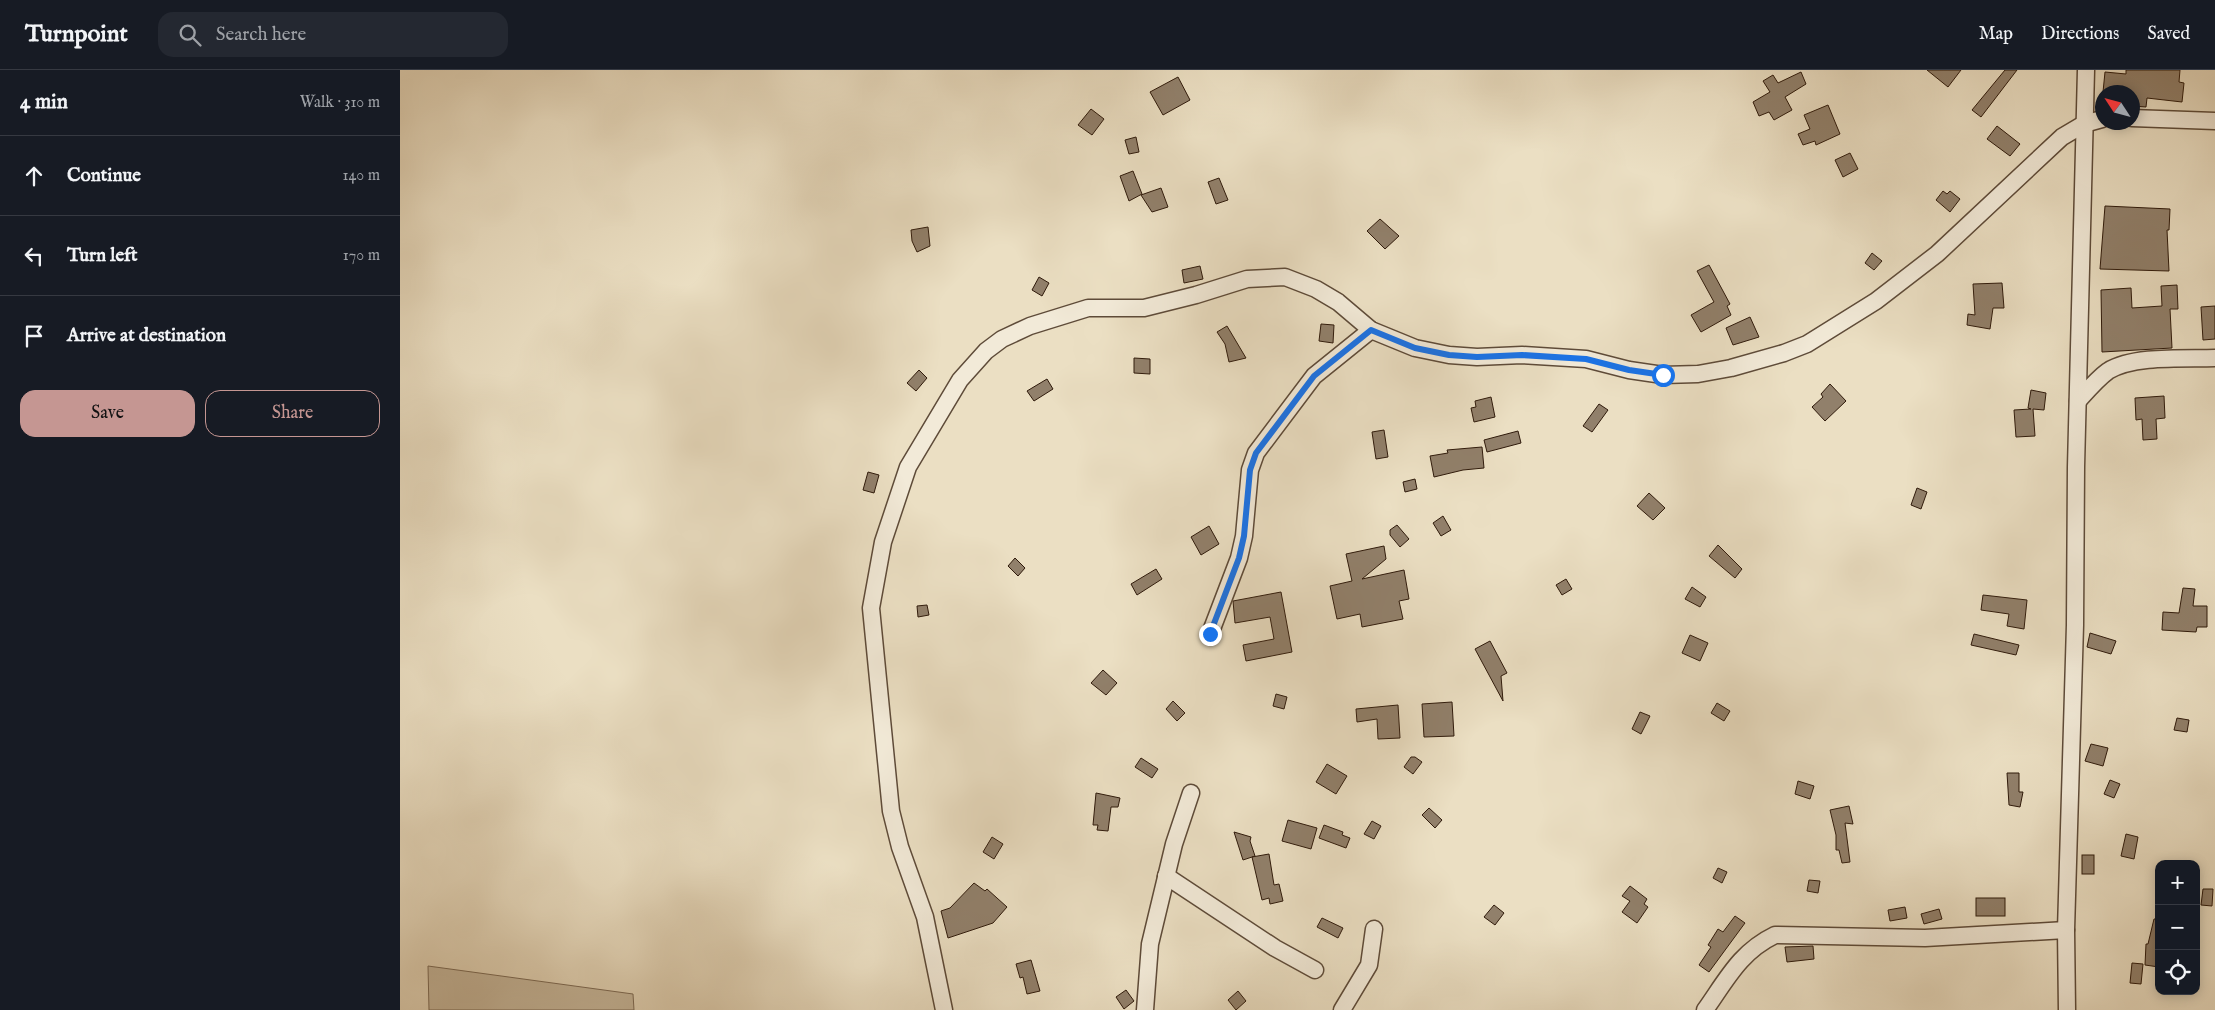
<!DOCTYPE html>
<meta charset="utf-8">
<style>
body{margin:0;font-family:"IM FELL English",serif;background:#242831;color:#f1f3f6}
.controls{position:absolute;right:15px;bottom:15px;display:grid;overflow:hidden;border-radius:10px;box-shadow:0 2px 12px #0003}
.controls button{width:45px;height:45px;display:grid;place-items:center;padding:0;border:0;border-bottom:1px solid #363941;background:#171b24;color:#f1f3f6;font:25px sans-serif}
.compass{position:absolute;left:1695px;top:15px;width:45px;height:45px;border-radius:50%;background:#171b24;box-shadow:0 2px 12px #0003;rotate:306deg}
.stop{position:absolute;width:15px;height:15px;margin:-11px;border:4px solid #1a73e8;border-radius:50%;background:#fff}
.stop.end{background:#1a73e8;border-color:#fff;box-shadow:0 1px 5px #0008}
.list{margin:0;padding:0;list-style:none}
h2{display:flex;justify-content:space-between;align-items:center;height:65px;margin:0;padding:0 20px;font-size:21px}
h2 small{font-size:16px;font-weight:400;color:#9ea1a6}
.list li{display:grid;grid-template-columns:32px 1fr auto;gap:15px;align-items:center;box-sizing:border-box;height:80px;padding:0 20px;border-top:1px solid #363941}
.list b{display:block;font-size:19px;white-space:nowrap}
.list em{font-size:16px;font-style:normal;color:#9ea1a6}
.actions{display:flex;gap:10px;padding:15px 20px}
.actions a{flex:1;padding:11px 0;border:1px solid #c59692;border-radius:15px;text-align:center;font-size:18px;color:#c59692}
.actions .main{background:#c59692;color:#111}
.icon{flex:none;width:28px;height:28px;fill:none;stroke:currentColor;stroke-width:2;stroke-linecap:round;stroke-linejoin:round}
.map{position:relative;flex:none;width:1815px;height:940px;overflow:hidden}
header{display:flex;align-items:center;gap:30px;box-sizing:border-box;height:70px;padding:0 25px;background:#171b24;border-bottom:1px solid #363941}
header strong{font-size:24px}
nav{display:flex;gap:28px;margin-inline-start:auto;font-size:18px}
.search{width:350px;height:45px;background:#242831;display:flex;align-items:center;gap:12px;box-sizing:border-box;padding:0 18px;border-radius:15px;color:#9ea1a6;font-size:19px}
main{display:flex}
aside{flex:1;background:#171b24}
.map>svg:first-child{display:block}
.green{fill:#cbbea4;stroke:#7d6c58}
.building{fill:#91806b;stroke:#2f1a0b}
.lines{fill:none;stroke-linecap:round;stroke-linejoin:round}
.minor-casing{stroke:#5e4b39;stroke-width:19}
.minor{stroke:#f2ead8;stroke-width:16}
.route{stroke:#1a73e8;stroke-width:6}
</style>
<header>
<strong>Turnpoint</strong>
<div class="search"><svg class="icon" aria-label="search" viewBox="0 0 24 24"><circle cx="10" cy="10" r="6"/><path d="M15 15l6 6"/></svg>Search here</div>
<nav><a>Map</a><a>Directions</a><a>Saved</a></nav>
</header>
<main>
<aside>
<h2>4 min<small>Walk · 310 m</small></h2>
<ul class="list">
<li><svg class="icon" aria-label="ahead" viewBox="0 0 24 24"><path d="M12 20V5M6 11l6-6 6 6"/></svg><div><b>Continue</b></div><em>140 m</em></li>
<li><svg class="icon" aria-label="left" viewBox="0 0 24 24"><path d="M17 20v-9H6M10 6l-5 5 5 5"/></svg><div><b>Turn left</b></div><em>170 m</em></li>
<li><svg class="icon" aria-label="arrive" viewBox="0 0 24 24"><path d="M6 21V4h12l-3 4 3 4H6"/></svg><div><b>Arrive at destination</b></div></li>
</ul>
<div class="actions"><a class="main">Save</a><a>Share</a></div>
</aside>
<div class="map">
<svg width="1815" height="940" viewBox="0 0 1815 940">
<rect width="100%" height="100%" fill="#ebdfc3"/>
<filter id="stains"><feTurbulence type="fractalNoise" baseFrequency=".004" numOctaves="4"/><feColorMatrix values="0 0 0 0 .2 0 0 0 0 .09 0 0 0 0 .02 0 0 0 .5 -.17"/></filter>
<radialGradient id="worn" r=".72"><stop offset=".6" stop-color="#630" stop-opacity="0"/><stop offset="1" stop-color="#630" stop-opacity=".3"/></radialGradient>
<!-- green -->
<path class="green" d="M28 896 233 924 234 940H29Z"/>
<!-- building -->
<g class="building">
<path d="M1527 0H1561L1548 17Z"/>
<path d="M1605 0H1617L1581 47 1572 40Z"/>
<path d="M1726 0H1780L1779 12 1784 13 1782 32 1747 28 1746 37 1732 36V22H1703L1705 2 1726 4Z"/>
<path d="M1401 2 1406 14 1385 27 1392 40 1374 50 1369 42 1359 46 1353 32 1370 22 1363 11 1373 5 1378 13Z"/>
<path d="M778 7 790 30 763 45 750 22Z"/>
<path d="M1428 35 1440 64 1416 75 1415 71 1403 75 1398 64 1410 59 1404 45Z"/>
<path d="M691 39 704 49 692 65 678 55Z"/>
<path d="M1597 56 1620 74 1610 86 1587 69Z"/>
<path d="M736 67 739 82 729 84 725 70Z"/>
<path d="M1450 83 1458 99 1443 107 1435 90Z"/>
<path d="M733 101 742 124 729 131 720 106Z"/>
<path d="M819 108 828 130 816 134 808 112Z"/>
<path d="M761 118 768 137 752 142 741 125Z"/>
<path d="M1543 121 1547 124 1550 121 1560 129 1550 142 1536 130Z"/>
<path d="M1705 136 1770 139 1769 160H1767L1769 201 1700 199Z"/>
<path d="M980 149 999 166 985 179 967 161Z"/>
<path d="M528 157 530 176 517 182 512 171 511 160Z"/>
<path d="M1472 183 1482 191 1474 200 1465 193Z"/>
<path d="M1309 195 1330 234 1327 236 1331 245 1301 262 1291 245 1314 232 1297 201Z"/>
<path d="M800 196 803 209 784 213 782 200Z"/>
<path d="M639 207 649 213 642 226 632 220Z"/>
<path d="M1602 213 1604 238H1593L1590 259 1567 255 1568 244 1575 245 1573 214Z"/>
<path d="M1777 215 1778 239H1770L1772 278 1702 282 1701 220 1731 218 1732 238 1762 236 1761 216Z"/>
<path d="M1815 236V269L1803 270 1801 237Z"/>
<path d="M1350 247 1359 267 1333 275 1326 258Z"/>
<path d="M921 254 934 255 933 273 919 271Z"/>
<path d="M827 256 846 288 829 292 825 274 817 262Z"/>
<path d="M734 288 750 289V304L734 303Z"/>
<path d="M519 300 527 308 516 321 507 313Z"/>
<path d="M647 309 653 319 634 331 627 321Z"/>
<path d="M1430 314 1446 331 1425 351 1412 337 1423 327 1421 324Z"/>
<path d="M1631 320 1646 323 1644 340 1633 339 1635 366 1616 367 1614 340 1631 339 1628 338Z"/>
<path d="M1764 326 1765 348 1756 349 1757 369 1743 370 1742 349 1736 350 1735 328Z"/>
<path d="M1091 327 1095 347 1074 352 1071 338 1076 337 1075 331Z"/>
<path d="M1199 334 1208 340 1192 362 1183 356Z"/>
<path d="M984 360 988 387 976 389 972 362Z"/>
<path d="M1118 361 1121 373 1087 382 1084 370Z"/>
<path d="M1082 377 1084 398 1063 400 1034 407 1030 386 1048 383 1047 380Z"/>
<path d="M468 402 479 405 474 423 463 420Z"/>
<path d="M1015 409 1017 419 1005 422 1003 412Z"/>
<path d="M1517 418 1527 422 1521 439 1511 435Z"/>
<path d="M1249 423 1265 438 1253 450 1237 436Z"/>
<path d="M1043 446 1051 460 1041 466 1033 453Z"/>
<path d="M997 455 1009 469 1000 477 990 465V460Z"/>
<path d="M809 456 819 474 801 485 791 467Z"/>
<path d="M1318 475 1342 499 1335 508 1309 486Z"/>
<path d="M984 476 986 489 962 509 1004 500 1009 529 999 531 1003 549 962 557 960 544 937 549 930 516 952 511 946 484Z"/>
<path d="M615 488 625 498 618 506 608 496Z"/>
<path d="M756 499 762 509 737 525 731 514Z"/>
<path d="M1166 509 1172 519 1162 525 1156 515Z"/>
<path d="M1292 517 1306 527 1300 537 1285 529Z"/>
<path d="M1783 518 1795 519 1793 536H1807V557H1797L1796 562 1762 560 1763 542 1779 543Z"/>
<path d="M881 522 892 582 846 591 843 575 874 569 870 547 835 553 833 531Z"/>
<path d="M1583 525 1627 530 1624 559 1607 556 1609 544 1581 540Z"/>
<path d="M527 535 529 545 518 547 517 536Z"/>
<path d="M1690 563 1716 571 1711 584 1687 577Z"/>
<path d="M1574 564 1619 575 1616 585 1571 575Z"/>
<path d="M1290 565 1308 573 1300 591 1282 583Z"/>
<path d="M1090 571 1107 603 1101 606 1103 631 1075 579Z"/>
<path d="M703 600 717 613 706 625 691 613Z"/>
<path d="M876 624 887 627 884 639 873 636Z"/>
<path d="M773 631 785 643 777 651 766 639Z"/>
<path d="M1052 632 1054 666 1024 667 1022 634Z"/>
<path d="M1317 633 1330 641 1324 651 1311 643Z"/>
<path d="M998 635 1000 668 978 669 977 649 957 652 956 639Z"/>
<path d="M1240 642 1250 646 1241 664 1232 659Z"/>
<path d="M1777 648 1789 650 1787 662 1774 660Z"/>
<path d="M1691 674 1708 678 1703 696 1685 691Z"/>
<path d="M1011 687H1015L1022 692 1013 704 1004 697Z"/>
<path d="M741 688 758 699 752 708 735 697Z"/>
<path d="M927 694 947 706 936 724 916 712Z"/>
<path d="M1607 703H1619V722H1623L1620 737 1609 735Z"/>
<path d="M1710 710 1720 714 1714 728 1704 724Z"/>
<path d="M1398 711 1414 716 1410 729 1395 724Z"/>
<path d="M696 723 720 728 718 737H711L708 761 697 760 698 755H693Z"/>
<path d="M1449 736 1453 754 1445 753 1450 792 1442 793 1439 780H1436V765L1430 740Z"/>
<path d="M1029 738 1042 750 1035 758 1022 745Z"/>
<path d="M888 750 917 758 911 779 882 771Z"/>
<path d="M972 751 981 756 974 769 964 764Z"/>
<path d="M924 755 943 762 942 765 950 768 946 778 919 768Z"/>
<path d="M834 762 851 767 850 771 855 786 843 790Z"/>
<path d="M1726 764 1738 767 1734 789 1721 786Z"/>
<path d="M592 767 603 774 594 789 583 782Z"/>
<path d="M869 784 874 815 879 814 883 831 870 834 869 828 862 830 852 787Z"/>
<rect x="1682" y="785" width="12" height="19"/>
<path d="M1318 798 1327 802 1322 813 1313 808Z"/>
<path d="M1409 810 1420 811 1418 823 1407 821Z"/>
<path d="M574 813 585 821 587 819 607 837 593 853 548 868 541 841 550 838Z"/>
<path d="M1230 816 1247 829 1244 834 1248 837 1237 853 1222 842 1230 831 1222 826Z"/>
<path d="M1803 819H1813L1812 836 1801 835Z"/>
<rect x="1576" y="828" width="29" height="18"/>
<path d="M1094 835 1104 843 1095 855 1084 847Z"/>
<path d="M1505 837 1507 848 1490 851 1488 840Z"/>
<path d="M1539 839 1542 849 1524 854 1521 844Z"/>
<path d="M1335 846 1345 853 1309 902 1299 895 1311 877 1308 875 1318 859 1323 862Z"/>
<path d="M922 848 943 858 938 868 917 857Z"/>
<path d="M1754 849H1759V897L1745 895 1746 874H1748Z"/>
<path d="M1413 876 1414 889 1387 892 1385 877Z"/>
<path d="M631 890 640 921 627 924 623 907 620 908 616 894Z"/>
<path d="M1732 893 1743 894 1741 914 1730 913Z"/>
<path d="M726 920 734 931 724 939 716 927Z"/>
<path d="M838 921 846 931 836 940 828 930Z"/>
</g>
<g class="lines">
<defs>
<g id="minor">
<path d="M1732 48 1815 51"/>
<path d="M1678 331C1687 321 1697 309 1708 301 1734 285 1785 289 1815 288"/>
<path d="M810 564 839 488 844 466 850 400 856 383 914 306 971 260"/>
<path d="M766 806 875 878 915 900"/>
<path d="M544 940 525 847 500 777 491 741 471 538 483 472 508 397 560 310 586 281 602 269 630 256 688 238H744L796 225 847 209 885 207 916 219 938 232 971 260 1015 278 1049 285 1077 287 1122 285 1186 289 1229 300 1263 305 1298 304 1331 298 1384 283 1407 274 1476 231 1537 184 1662 67 1684 54 1702 49"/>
<path d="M745 940 750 874 774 774 791 723"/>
<path d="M942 940 969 895 974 859"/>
<path d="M1305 940C1327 909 1340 882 1375 865L1525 868 1666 860"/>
<path d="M1667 940 1666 860 1675 555 1676 397 1686 0"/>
</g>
</defs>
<!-- minor casing -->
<use href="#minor" class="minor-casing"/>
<!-- minor -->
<use href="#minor" class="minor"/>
</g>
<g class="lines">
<!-- route -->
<path class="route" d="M810 564 839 488 844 466 850 400 856 383 914 306 971 260 1015 278 1049 285 1077 287 1122 285 1186 289 1229 300 1263 305"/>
</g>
<rect width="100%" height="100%" filter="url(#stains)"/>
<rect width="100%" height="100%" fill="url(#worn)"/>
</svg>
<div class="controls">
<button>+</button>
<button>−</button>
<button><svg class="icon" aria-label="locate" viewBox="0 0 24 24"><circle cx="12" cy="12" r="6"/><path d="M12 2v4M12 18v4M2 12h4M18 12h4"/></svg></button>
</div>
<svg class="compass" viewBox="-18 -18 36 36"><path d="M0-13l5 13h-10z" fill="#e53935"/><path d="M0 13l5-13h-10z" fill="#9ea1a6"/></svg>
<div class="stop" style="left:1263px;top:305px"></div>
<div class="stop end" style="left:810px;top:564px"></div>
</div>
</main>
